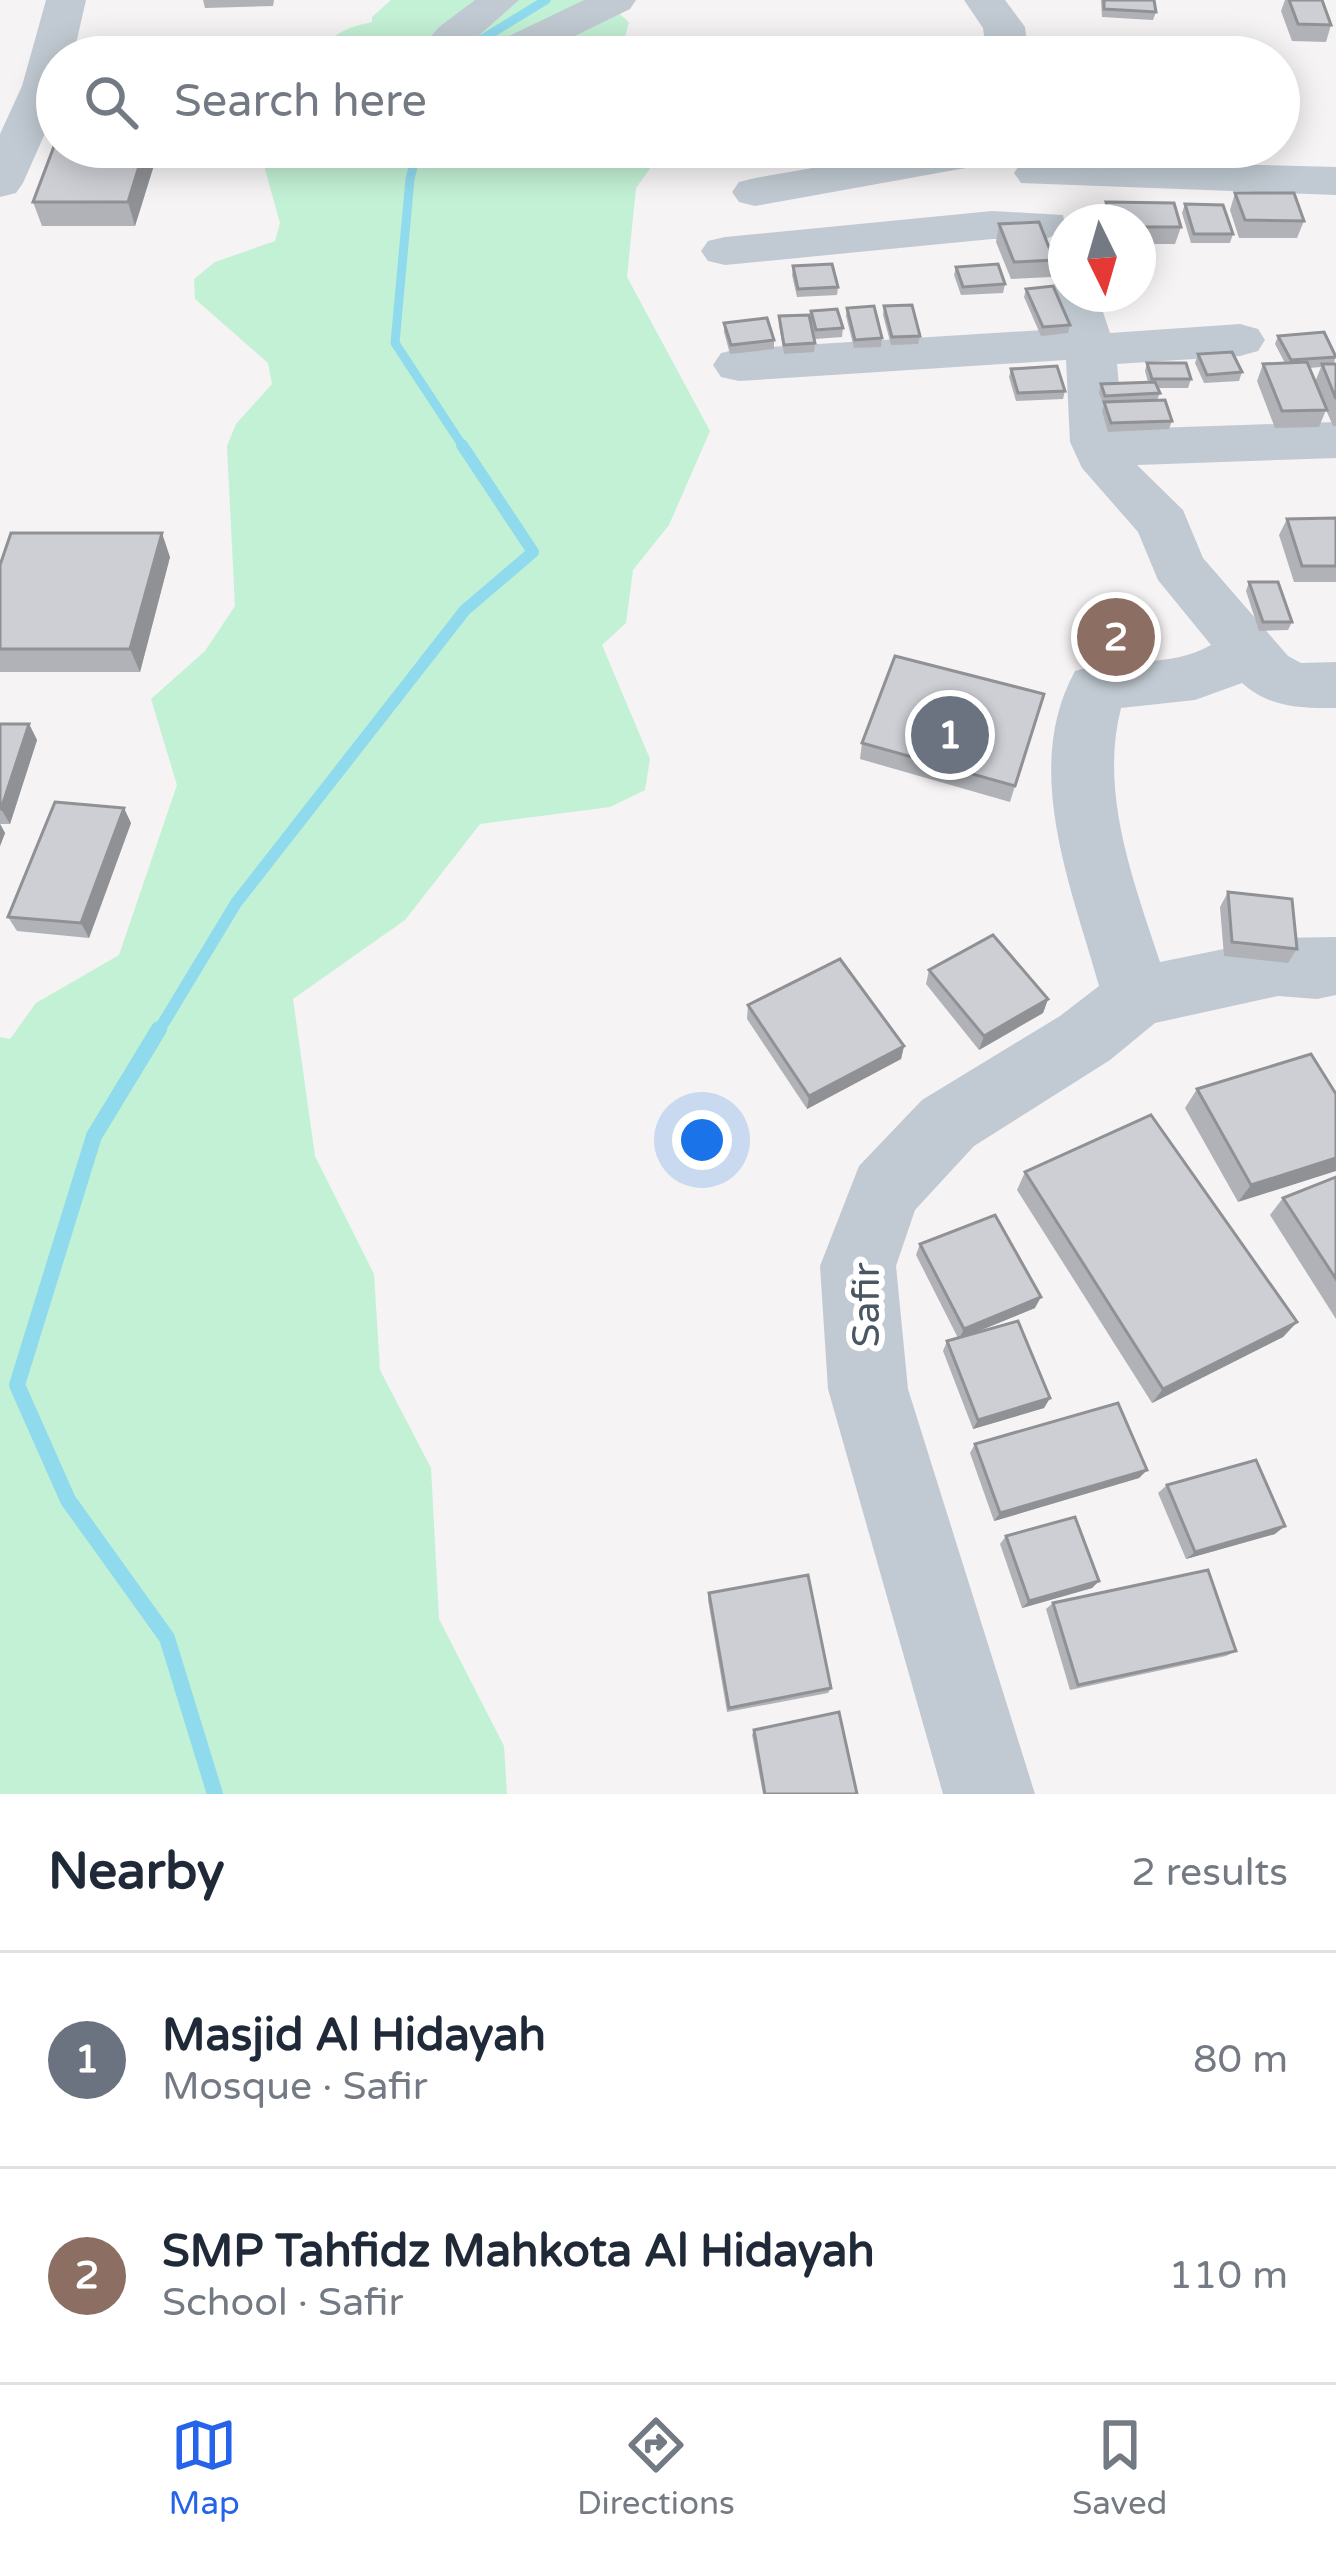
<!DOCTYPE html>
<meta charset="utf-8">
<style>
body{margin:0;font-family:"Varela Round",sans-serif;background:#f2f2f3;color:#1f2937}
.compass{position:absolute;left:1048px;top:204px;width:108px;height:108px;border-radius:50%;background:#fff;box-shadow:0 6px 30px #0003;rotate:175deg}
.you{position:absolute;left:702px;top:1140px;width:42px;height:42px;margin:-30px;border:9px solid #fff;border-radius:50%;background:#1a73e8;box-shadow:0 0 0 18px #1a73e833}
.badge{display:grid;place-items:center;width:78px;height:78px;border-radius:50%;background:#2563eb;color:#fff;font-size:39px;font-weight:700}
.pin{position:absolute;translate:-50% -50%;border:6px solid #fff;box-shadow:0 3px 12px #0006}
.list{margin:0;padding:0;list-style:none}
h2{display:flex;justify-content:space-between;align-items:center;height:156px;margin:0;padding:0 48px;font-size:51px}
h2 small{font-size:39px;font-weight:400;color:#747a83}
.list li{display:grid;grid-template-columns:78px 1fr auto;gap:36px;align-items:center;box-sizing:border-box;height:216px;padding:0 48px;border-top:3px solid #e0e1e3}
.list b{display:block;font-size:45px;white-space:nowrap}
.list p{margin:0;font-size:39px;white-space:nowrap;color:#747a83}
.list em{font-size:39px;font-style:normal;color:#747a83}
.icon{flex:none;width:66px;height:66px;fill:none;stroke:currentColor;stroke-width:2;stroke-linecap:round;stroke-linejoin:round}
.map{position:relative;flex:none;width:1336px;height:1794px;overflow:hidden}
.search{position:absolute;background:#fff;box-shadow:0 6px 30px #0003;left:36px;right:36px;top:36px;height:132px;display:flex;align-items:center;gap:30px;box-sizing:border-box;padding:0 42px;border-radius:66px;color:#747a83;font-size:45px}
.sheet{height:588px;background:#fff}
nav{display:flex;justify-content:space-around;align-items:center;box-sizing:border-box;height:168px;border-top:3px solid #e0e1e3;background:#fff;font-size:33px;color:#747a83}
nav a{display:grid;justify-items:center;gap:6px}
nav .on{color:#2563eb}
.map>svg:first-child{display:block}
.green{fill:#c3f1d5}
.lines{fill:none;stroke-linecap:round;stroke-linejoin:round}
.stream-far2{stroke:#90daee;stroke-width:9}
.stream-far1{stroke:#90daee;stroke-width:12}
.stream{stroke:#90daee;stroke-width:16}
.minor{fill:#c1cad2;fill-rule:evenodd}
.wall{fill:#b0b2b7;fill-rule:evenodd}
.shaded-wall{fill:#909195}
.building{fill:#cdcfd5;stroke:#909195;stroke-width:3}
.labels{text-anchor:middle;dominant-baseline:central;stroke-width:12;stroke-linejoin:round;paint-order:stroke}
.street-label{font-size:39px;fill:#4a5661;stroke:#fff}
</style>
<div class="map">
<svg width="1336" height="1794" viewBox="0 0 1336 1794">
<rect width="100%" height="100%" fill="#f5f3f3"/>
<!-- green -->
<g class="green">
<path d="M391 0H603L629 22 625 37 593 57H320C329 33 349 27 372 22V17Z"/>
<path d="M266 147H649L659 156 636 188 627 277 710 431 669 525 633 570 626 623 602 645 650 759 645 790 610 807 480 824 405 920 293 999 315 1156 374 1274 380 1370 431 1468 439 1619 504 1746 507 1794H0V1037L10 1039 36 1003 119 955 177 785 151 699 205 651 235 606 227 446 236 424 272 384 268 363 195 299 194 279 215 262 275 241 280 223 261 155Z"/>
</g>
<g class="lines">
<!-- stream-far2 -->
<g class="stream-far2">
<path d="M453 57 546 0"/>
<path d="M418 147 410 179 395 343 464 448"/>
</g>
<!-- stream-far1 -->
<path class="stream-far1" d="M158 1032 236 903 465 610 533 552 462 445"/>
<!-- stream -->
<path class="stream" d="M159 1029 94 1136 17 1385 68 1500 167 1638 215 1794"/>
<!-- minor -->
<g class="minor">
<path d="M46 0H86L73 57H57V106L23 183 16 193 0 197V134L22 86Z"/>
<path d="M475 0H519L466 47 473 57H425L420 50 439 27Z"/>
<path d="M584 0H636L630 9 532 57H478L484 48Z"/>
<path d="M964 0H1005L1025 27 1029 57H987L983 28Z"/>
<path d="M933 147H1032L1026 157 1010 160 755 206 739 202 732 192 739 182 755 178Z"/>
<path d="M1037 159 1336 167V195L1021 183 1014 173 1021 163Z"/>
<path d="M992 211 1063 215 1066 230 1046 239H992L725 265 708 261 701 251 708 241 725 237Z"/>
<path d="M1066 280V294H1097L1110 333 1240 324 1258 329 1265 340 1258 351 1240 356 1117 364 1123 429 1336 422V458L1137 465 1183 510 1203 558 1288 656 1301 663 1336 662V708C1301 708 1270 708 1242 683L1195 700 1121 708C1099 793 1134 882 1160 962L1278 938 1336 937V995L1317 999 1278 996 1155 1023 1110 1060 974 1146 915 1210 896 1266 908 1389 1035 1794H943L828 1389 820 1266 859 1166 922 1100 1060 1016 1099 986C1072 888 1021 769 1075 671 1119 657 1170 669 1211 645L1158 580 1138 532 1082 468 1070 442 1066 360 739 381 721 377 713 365 721 353 739 349 1059 329 1047 294 1055 283Z"/>
</g>
</g>
<!-- wall -->
<g class="wall">
<path d="M203 0H274L273 6 205 8Z"/>
<path d="M1101 0H1154L1156 12 1153 20 1102 17Z"/>
<path d="M1285 0H1322L1331 25 1326 42 1292 41 1281 11Z"/>
<path d="M154 165 135 226H42L33 202Z"/>
<path d="M1235 193 1304 221 1297 238H1239L1230 210Z"/>
<path d="M1106 202 1181 227 1175 244H1138V222H1103Z"/>
<path d="M1185 204 1233 234 1230 243H1191L1182 213Z"/>
<path d="M999 224 1054 260 1051 277 1011 279 996 242Z"/>
<path d="M793 266 838 287 837 295 797 297 792 275Z"/>
<path d="M956 267 1005 284 1003 293 961 295 954 275Z"/>
<path d="M1026 289 1070 325 1068 333 1041 336 1024 297Z"/>
<path d="M884 306 920 336 918 344 891 345 883 315Z"/>
<path d="M847 308 882 338 881 347 854 348 846 316Z"/>
<path d="M811 311 843 328 842 337 815 339 811 323 815 343 814 352 784 354 779 325V316L810 319Z"/>
<path d="M724 323 774 340V349L730 354 724 332Z"/>
<path d="M1278 336 1336 354 1334 364H1336V426H1333L1326 410 1319 427 1275 428 1257 381 1263 364 1285 363 1275 344ZM1321 367 1315 382 1309 368Z"/>
<path d="M1198 354 1242 372 1239 381 1204 383 1195 363Z"/>
<path d="M1147 363 1191 379 1188 388H1157L1160 393 1157 400 1172 421 1169 429 1108 432 1102 411 1104 405 1099 393 1101 384 1148 382 1145 371Z"/>
<path d="M1011 369 1065 391 1063 399 1016 401 1009 377Z"/>
<path d="M1336 518V582H1294L1279 535 1287 519Z"/>
<path d="M170 557 140 672H0V565Z"/>
<path d="M1249 582 1292 622 1288 630 1259 631 1246 591Z"/>
<path d="M1044 694 1010 802 860 759 862 743Z"/>
<path d="M0 724H29L37 740 10 824H0L5 833 0 846Z"/>
<path d="M131 823 89 938 17 931 8 917Z"/>
<path d="M1228 892 1297 949 1288 963 1224 956 1220 907Z"/>
<path d="M929 970 1048 999 1043 1013 979 1050 926 984Z"/>
<path d="M748 1005 904 1046 901 1059 807 1109 747 1019Z"/>
<path d="M1197 1089 1336 1094 1238 1202 1185 1108Z"/>
<path d="M1025 1172 1297 1322 1283 1337 1152 1403 1017 1190Z"/>
<path d="M1336 1177V1319L1270 1215 1283 1198Z"/>
<path d="M920 1244 1035 1308 974 1333 1050 1398 1044 1408 973 1429 943 1351 947 1341 958 1338 916 1255Z"/>
<path d="M975 1444 1147 1470 1139 1478 994 1521 970 1453Z"/>
<path d="M1167 1485 1275 1534 1186 1559 1158 1493Z"/>
<path d="M1006 1536 1099 1581 1092 1588 1022 1608 1000 1544Z"/>
<path d="M709 1593 831 1688 828 1693 727 1712 708 1600Z"/>
<path d="M1053 1603 1236 1651 1226 1656 1070 1690 1046 1609Z"/>
<path d="M754 1730 857 1794H763L752 1735Z"/>
</g>
<!-- shaded-wall -->
<g class="shaded-wall">
<path d="M145 147H149L154 165 135 226 128 202Z"/>
<path d="M162 533 170 557 140 672 130 649Z"/>
<path d="M29 724 37 740 10 824 1 809Z"/>
<path d="M124 808 131 823 89 938 81 923Z"/>
<path d="M0 824 5 833 0 846Z"/>
<path d="M1048 999 1043 1013 979 1050 984 1036Z"/>
<path d="M904 1046 901 1059 807 1109 809 1096Z"/>
<path d="M1336 1158V1171L1238 1202 1251 1185Z"/>
<path d="M1041 1297 1035 1308 959 1339 964 1329Z"/>
<path d="M1297 1322 1283 1337 1152 1403 1163 1389Z"/>
<path d="M1050 1398 1044 1408 973 1429 978 1420Z"/>
<path d="M1147 1470 1139 1478 994 1521 1000 1513Z"/>
<path d="M1285 1526 1275 1534 1186 1559 1195 1552Z"/>
<path d="M1099 1581 1092 1588 1022 1608 1029 1601Z"/>
</g>
<!-- building -->
<g class="building">
<path d="M1104 0H1154L1156 12 1104 9Z"/>
<path d="M1289 0H1322L1331 25 1298 24Z"/>
<path d="M56 141 57 147H145L128 202H33Z"/>
<path d="M1235 193H1294L1304 221 1245 220Z"/>
<path d="M1106 202 1174 203 1181 227H1138V222H1111Z"/>
<path d="M1185 204 1223 205 1233 234H1194Z"/>
<path d="M1039 222 1054 260 1014 262 999 224Z"/>
<path d="M832 264 838 287 798 289 793 266Z"/>
<path d="M998 264 1005 284 963 287 956 267Z"/>
<path d="M1053 286 1070 325 1043 327 1026 289Z"/>
<path d="M912 305 920 336 892 337 884 306Z"/>
<path d="M874 306 882 338 855 340 847 308Z"/>
<path d="M837 309 843 328 816 330 811 311Z"/>
<path d="M809 315 815 343 784 345 779 316Z"/>
<path d="M767 318 774 340 731 345 724 323Z"/>
<path d="M1324 332 1336 357 1291 360 1278 336Z"/>
<path d="M1232 352 1242 372 1207 375 1198 354Z"/>
<path d="M1307 362 1327 410 1282 411 1263 364Z"/>
<path d="M1147 363H1186L1191 379H1152Z"/>
<path d="M1322 364H1336V399Z"/>
<path d="M1057 366 1065 391 1018 393 1011 369Z"/>
<path d="M1155 382 1160 393 1105 396 1101 384Z"/>
<path d="M1165 400 1172 421 1111 423 1104 402Z"/>
<path d="M1336 518V566H1302L1287 519Z"/>
<path d="M11 533H162L130 649H0V565Z"/>
<path d="M1249 582H1278L1292 622H1263Z"/>
<path d="M895 656 1044 694 1015 786 862 743Z"/>
<path d="M0 724H29L1 809H0Z"/>
<path d="M55 802 124 808 81 923 8 917Z"/>
<path d="M1228 892 1292 899 1297 949 1232 942Z"/>
<path d="M993 935 1048 999 984 1036 929 970Z"/>
<path d="M840 959 904 1046 809 1096 748 1005Z"/>
<path d="M1311 1054 1336 1094V1158L1251 1185 1197 1089Z"/>
<path d="M1151 1115 1297 1322 1163 1389 1025 1172Z"/>
<path d="M1336 1177V1279L1283 1198Z"/>
<path d="M995 1215 1041 1297 964 1329 920 1244Z"/>
<path d="M1018 1321 1050 1398 978 1420 947 1341Z"/>
<path d="M1118 1403 1147 1470 1000 1513 975 1444Z"/>
<path d="M1256 1460 1285 1526 1195 1552 1167 1485Z"/>
<path d="M1075 1517 1099 1581 1029 1601 1006 1536Z"/>
<path d="M1208 1570 1236 1651 1078 1685 1053 1603Z"/>
<path d="M808 1575 831 1688 729 1708 709 1593Z"/>
<path d="M839 1712 857 1794H765L754 1730Z"/>
</g>
<g class="labels">
<!-- street labels -->
<g class="street-label">
<text transform="translate(866 1305) rotate(-90)">Safir</text>
</g>
</g>
</svg>
<svg class="compass" viewBox="-18 -18 36 36"><path d="M0-13l5 13h-10z" fill="#e53935"/><path d="M0 13l5-13h-10z" fill="#747a83"/></svg>
<div class="you"></div>
<div class="pin badge" style="left:950px;top:735px;background:#6b7280">1</div>
<div class="pin badge" style="left:1116px;top:637px;background:#8d6e63">2</div>
<div class="search"><svg class="icon" aria-label="search" viewBox="0 0 24 24"><circle cx="10" cy="10" r="6"/><path d="M15 15l6 6"/></svg>Search here</div>
</div>
<section class="sheet">
<h2>Nearby<small>2 results</small></h2>
<ul class="list">
<li><span class="badge" style="background:#6b7280">1</span><div><b>Masjid Al Hidayah</b><p>Mosque · Safir</p></div><em>80 m</em></li>
<li><span class="badge" style="background:#8d6e63">2</span><div><b>SMP Tahfidz Mahkota Al Hidayah</b><p>School · Safir</p></div><em>110 m</em></li>
</ul>
</section>
<nav>
<a class="on"><svg class="icon" aria-label="map" viewBox="0 0 24 24"><path d="M3 6l6-2 6 2 6-2v14l-6 2-6-2-6 2zM9 4v14M15 6v14"/></svg>Map</a>
<a><svg class="icon" aria-label="directions" viewBox="0 0 24 24"><path d="M12 3l9 9-9 9-9-9zM9 14v-3h6M13 9l2 2-2 2"/></svg>Directions</a>
<a><svg class="icon" aria-label="saved" viewBox="0 0 24 24"><path d="M7 4h10v16l-5-4-5 4z"/></svg>Saved</a>
</nav>
